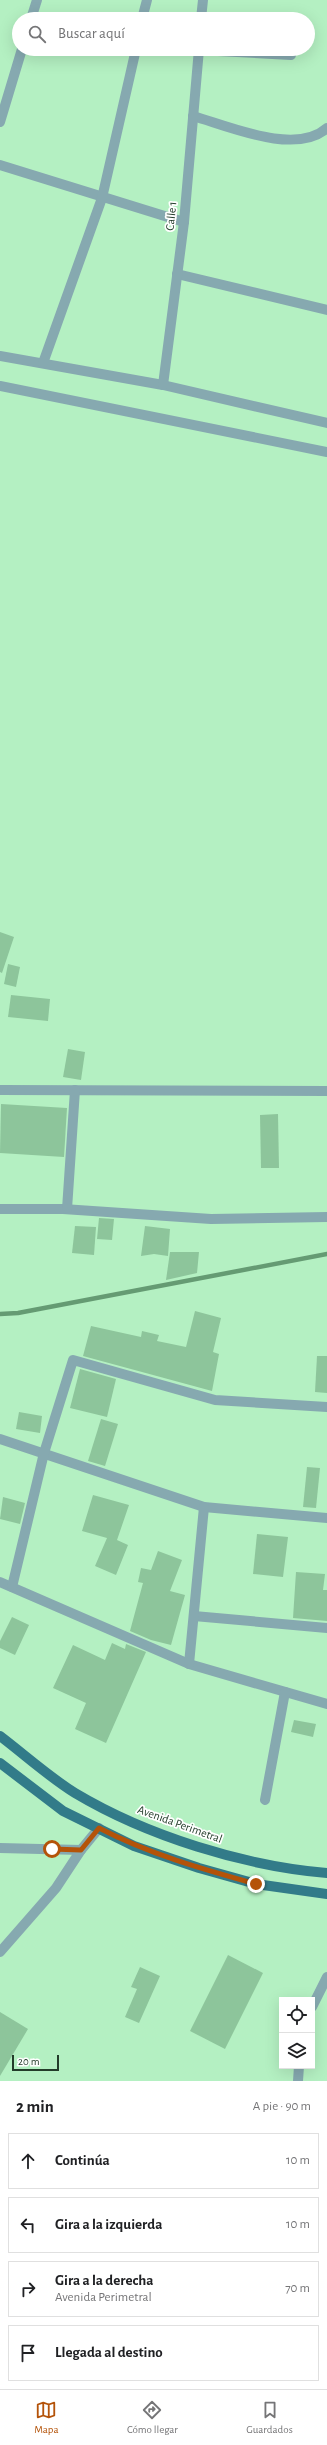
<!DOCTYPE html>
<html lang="es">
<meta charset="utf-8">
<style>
body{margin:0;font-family:"Alegreya Sans",sans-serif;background:#f2f2f2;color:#202124}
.controls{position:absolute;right:12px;bottom:12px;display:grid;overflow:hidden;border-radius:0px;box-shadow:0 4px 16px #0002}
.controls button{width:36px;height:36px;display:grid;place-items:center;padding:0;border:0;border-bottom:1px solid #e0e0e0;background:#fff;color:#202124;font:20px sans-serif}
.scale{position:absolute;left:12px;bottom:10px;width:47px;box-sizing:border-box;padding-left:4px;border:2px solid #233c2a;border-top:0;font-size:11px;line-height:14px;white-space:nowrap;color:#233c2a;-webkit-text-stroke:3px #fff;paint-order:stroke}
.stop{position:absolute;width:12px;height:12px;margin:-9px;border:3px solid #b45309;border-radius:50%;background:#fff}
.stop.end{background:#b45309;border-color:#fff;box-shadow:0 1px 4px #0008}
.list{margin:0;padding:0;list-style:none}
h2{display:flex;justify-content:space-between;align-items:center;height:52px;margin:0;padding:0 16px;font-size:17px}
h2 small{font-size:13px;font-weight:400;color:#757577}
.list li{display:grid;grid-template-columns:26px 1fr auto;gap:12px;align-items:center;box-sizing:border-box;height:56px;margin:0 8px 8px;padding:0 8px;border:1px solid #e0e0e0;border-radius:0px}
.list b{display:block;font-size:15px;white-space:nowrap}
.list p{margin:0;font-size:13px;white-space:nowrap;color:#757577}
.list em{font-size:13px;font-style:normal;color:#757577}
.icon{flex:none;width:22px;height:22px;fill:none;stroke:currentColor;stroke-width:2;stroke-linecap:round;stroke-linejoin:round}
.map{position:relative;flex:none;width:327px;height:2081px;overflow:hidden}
.search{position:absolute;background:#fff;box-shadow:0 4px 16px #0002;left:12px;right:12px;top:12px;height:44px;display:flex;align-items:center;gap:10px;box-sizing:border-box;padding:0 14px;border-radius:22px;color:#757577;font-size:15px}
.sheet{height:308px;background:#fff}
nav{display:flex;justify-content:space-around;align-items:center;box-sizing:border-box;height:56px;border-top:1px solid #e0e0e0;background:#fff;font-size:11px;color:#757577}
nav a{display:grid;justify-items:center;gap:2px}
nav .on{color:#b45309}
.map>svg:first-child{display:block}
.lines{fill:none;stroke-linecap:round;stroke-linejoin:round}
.stream{stroke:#659b73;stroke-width:4.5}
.building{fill:#8dc59b}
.minor{stroke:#86a9b0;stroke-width:10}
.major{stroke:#327b89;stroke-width:10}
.route{stroke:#b45309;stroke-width:5}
.labels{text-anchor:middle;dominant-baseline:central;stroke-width:3.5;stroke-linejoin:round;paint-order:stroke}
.street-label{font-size:12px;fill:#233c2a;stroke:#fff}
</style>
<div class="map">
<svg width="327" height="2081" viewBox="0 0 327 2081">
<rect width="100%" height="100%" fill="#b4f0c2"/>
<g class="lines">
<!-- stream -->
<path class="stream" d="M0 1314 18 1313 327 1254"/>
</g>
<!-- building -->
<g class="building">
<path d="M0 932 14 937 2 973 0 972Z"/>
<path d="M8 964 20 967 16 987 4 984Z"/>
<path d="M11 995 50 999 48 1021 8 1017Z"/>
<path d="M68 1049 85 1052 81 1080 63 1077Z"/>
<path d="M1 1104 67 1108 64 1157 0 1153Z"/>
<path d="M278 1114 279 1168H261L260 1115Z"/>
<path d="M99 1218 114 1219 112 1240 97 1239Z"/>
<path d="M75 1226 96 1227 94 1255 72 1253Z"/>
<path d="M145 1226 170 1229 168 1256 154 1254 141 1256Z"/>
<path d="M170 1252H199L197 1273 166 1280Z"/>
<path d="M195 1311 221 1318 213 1352 219 1354 212 1391 83 1356 91 1326 141 1337 142 1331 159 1335 157 1341 186 1347Z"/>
<path d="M317 1356H327V1393L315 1392Z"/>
<path d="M80 1369 116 1379 107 1417 70 1408Z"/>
<path d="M19 1412 42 1416 40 1433 16 1429Z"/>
<path d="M101 1419 118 1424 105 1466 88 1461Z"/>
<path d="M307 1467 320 1468 316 1508 303 1507Z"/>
<path d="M93 1495 129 1505 117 1540 128 1545 116 1575 95 1566 107 1538 82 1531Z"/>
<path d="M3 1497 25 1503 20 1524 0 1519Z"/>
<path d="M257 1534 288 1537 283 1577 253 1574Z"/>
<path d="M158 1551 182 1560 170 1591 185 1595 171 1645 151 1640 130 1631 143 1583 138 1582 141 1568 151 1570Z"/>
<path d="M296 1572 325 1574 323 1590H327V1621L293 1618Z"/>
<path d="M12 1617 29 1625 15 1655 0 1648V1641Z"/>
<path d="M112 1643 125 1649 126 1644 146 1652 106 1743 75 1729 86 1703 53 1688 73 1645 105 1660Z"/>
<path d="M294 1720 316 1724 313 1737 291 1732Z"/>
<path d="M228 1955 263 1973 225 2049 190 2031Z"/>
<path d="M140 1967 160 1976 139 2023 125 2017 137 1989 131 1987Z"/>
<path d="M0 2012 28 2029 0 2076Z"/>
</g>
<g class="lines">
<!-- minor -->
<g class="minor">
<path d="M31 19 37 0"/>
<path d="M142 19 147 0"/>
<path d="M201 19 203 0"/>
<path d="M199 50 291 55"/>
<path d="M193 116C228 126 296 156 327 128"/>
<path d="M0 122 22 49"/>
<path d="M0 165 184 222"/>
<path d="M177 274 327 310"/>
<path d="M0 356 163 385 327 423"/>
<path d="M43 363 102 198 136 49"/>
<path d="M163 385 184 222 199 49"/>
<path d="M0 386 327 452"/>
<path d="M0 1090 327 1091"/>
<path d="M0 1209H63L211 1219 327 1217"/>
<path d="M67 1209 75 1090"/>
<path d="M0 1439 204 1507 327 1518"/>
<path d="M0 1582 189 1664 327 1704"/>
<path d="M12 1587 44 1453 73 1360 215 1400 327 1407"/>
<path d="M194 1616 327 1628"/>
<path d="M189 1664 204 1507"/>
<path d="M265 1800 285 1692"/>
<path d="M0 1848 81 1850 99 1828"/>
<path d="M0 1952 56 1888 81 1850"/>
<path d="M312 2007 327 1977"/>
<path d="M298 2081 299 2066"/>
</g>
<!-- major -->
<g class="major">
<path d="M0 1736C25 1755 49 1777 75 1793 147 1836 244 1866 327 1873"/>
<path d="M0 1763 63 1811 134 1846 199 1868 256 1884 327 1894"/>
</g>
</g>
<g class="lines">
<!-- route -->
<path class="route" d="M52 1849 81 1850 99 1828C149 1854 202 1869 256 1884"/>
</g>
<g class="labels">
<!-- street labels -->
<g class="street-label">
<text transform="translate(171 216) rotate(-84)">Calle 1</text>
<text transform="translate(180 1824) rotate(20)">Avenida Perimetral</text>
</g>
</g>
</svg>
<div class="controls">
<button><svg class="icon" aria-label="locate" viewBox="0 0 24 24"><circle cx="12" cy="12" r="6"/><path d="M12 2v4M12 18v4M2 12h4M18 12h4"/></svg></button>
<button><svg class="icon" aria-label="layers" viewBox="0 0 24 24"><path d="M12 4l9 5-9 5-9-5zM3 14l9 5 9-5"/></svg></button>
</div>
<div class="scale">20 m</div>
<div class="stop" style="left:52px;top:1849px"></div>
<div class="stop end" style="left:256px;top:1884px"></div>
<div class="search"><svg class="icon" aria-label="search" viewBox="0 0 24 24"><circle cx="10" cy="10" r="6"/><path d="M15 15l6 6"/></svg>Buscar aquí</div>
</div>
<section class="sheet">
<h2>2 min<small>A pie · 90 m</small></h2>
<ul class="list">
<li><svg class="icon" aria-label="ahead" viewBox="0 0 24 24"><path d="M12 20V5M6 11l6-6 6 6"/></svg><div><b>Continúa</b></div><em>10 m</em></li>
<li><svg class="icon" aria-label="left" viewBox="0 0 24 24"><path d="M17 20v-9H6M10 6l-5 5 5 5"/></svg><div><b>Gira a la izquierda</b></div><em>10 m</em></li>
<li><svg class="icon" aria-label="right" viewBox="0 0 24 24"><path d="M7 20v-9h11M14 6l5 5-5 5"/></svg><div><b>Gira a la derecha</b><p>Avenida Perimetral</p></div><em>70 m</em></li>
<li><svg class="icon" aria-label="arrive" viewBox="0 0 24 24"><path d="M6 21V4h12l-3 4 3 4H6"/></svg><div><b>Llegada al destino</b></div></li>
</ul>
</section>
<nav>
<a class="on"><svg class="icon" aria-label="map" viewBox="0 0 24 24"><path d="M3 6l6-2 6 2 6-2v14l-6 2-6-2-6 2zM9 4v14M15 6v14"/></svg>Mapa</a>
<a><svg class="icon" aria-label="directions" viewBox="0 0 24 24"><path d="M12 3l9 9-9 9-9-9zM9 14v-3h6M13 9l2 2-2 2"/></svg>Cómo llegar</a>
<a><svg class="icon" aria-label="saved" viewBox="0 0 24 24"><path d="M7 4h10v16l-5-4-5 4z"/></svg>Guardados</a>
</nav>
